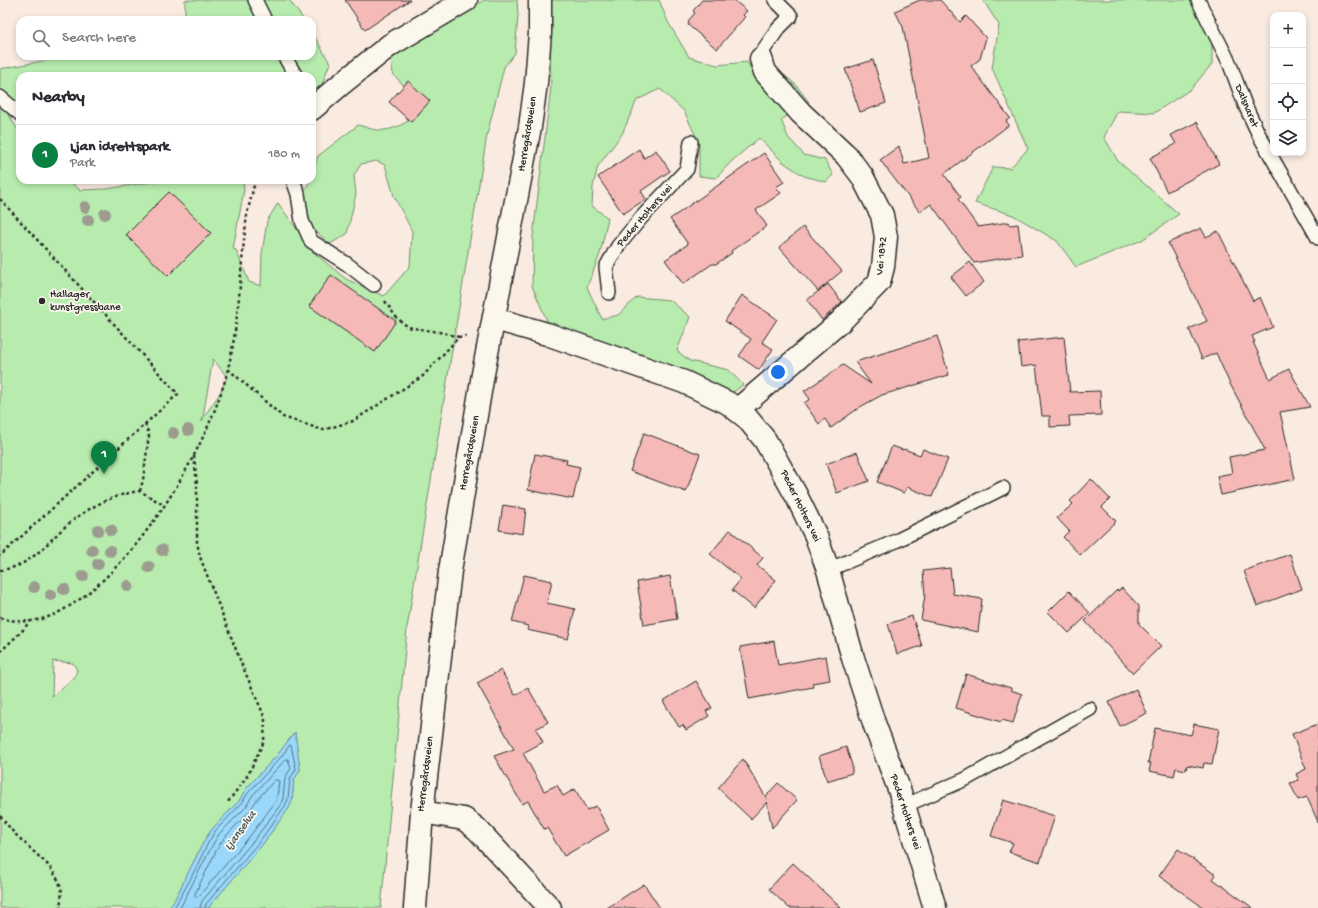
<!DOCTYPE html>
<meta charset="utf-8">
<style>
body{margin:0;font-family:"Gochi Hand",sans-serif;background:#f7f7f7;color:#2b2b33}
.controls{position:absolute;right:12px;top:12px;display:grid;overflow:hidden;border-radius:8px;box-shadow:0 2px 6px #0003}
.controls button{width:36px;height:36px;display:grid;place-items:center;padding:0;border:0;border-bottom:1px solid #e1e1e2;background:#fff;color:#2b2b33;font:20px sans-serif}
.you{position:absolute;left:778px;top:372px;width:14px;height:14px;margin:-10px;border:3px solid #fff;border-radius:50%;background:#1a73e8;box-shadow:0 0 0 6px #1a73e833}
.badge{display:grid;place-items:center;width:26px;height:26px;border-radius:50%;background:#0b8043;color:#fff;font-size:13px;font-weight:700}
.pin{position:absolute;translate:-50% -33px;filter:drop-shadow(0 1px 2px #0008)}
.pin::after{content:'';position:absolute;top:21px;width:14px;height:12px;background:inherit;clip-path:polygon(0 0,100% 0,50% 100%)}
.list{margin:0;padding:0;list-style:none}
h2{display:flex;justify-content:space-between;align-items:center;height:52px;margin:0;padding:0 16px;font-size:17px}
h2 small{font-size:13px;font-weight:400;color:#7c7c81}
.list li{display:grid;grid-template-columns:26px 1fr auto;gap:12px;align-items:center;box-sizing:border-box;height:60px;padding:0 16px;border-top:1px solid #e1e1e2}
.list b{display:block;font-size:15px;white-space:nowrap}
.list p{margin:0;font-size:13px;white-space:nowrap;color:#7c7c81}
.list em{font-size:13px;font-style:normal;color:#7c7c81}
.icon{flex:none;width:22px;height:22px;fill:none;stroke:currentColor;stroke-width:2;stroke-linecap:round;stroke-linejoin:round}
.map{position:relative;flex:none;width:1318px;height:908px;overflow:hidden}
.search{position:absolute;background:#fff;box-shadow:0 2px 6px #0003;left:16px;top:16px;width:300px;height:44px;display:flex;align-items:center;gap:10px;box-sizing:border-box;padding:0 14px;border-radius:12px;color:#7c7c81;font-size:15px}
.panel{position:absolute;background:#fff;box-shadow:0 2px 6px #0003;left:16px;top:72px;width:300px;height:112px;border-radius:12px}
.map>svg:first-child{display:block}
.green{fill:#b7ecae;stroke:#718c6c;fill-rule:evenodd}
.water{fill:#99d8fa;stroke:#6d93a7}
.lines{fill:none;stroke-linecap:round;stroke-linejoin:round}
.shore{stroke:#57707e;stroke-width:1}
.building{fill:#f5b9b7;stroke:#2b2b2b}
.lane-casing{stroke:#2b2b2b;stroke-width:16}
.street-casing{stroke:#2b2b2b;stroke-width:25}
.secondary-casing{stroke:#2b2b2b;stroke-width:25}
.path{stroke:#2b2b2b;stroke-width:2.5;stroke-dasharray:3 3;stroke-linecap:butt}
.lane{stroke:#fbf7ec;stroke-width:13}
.street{stroke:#fbf7ec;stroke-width:22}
.secondary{stroke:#fbf7ec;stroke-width:22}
.tree{fill:#9b9c8f}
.poi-dot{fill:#2b2b2b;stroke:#fbf7ec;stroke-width:1.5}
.labels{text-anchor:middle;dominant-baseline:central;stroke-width:3.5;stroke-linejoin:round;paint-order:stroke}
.street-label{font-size:11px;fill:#2b2b2b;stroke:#fbf7ec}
.poi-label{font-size:11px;fill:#2b2b2b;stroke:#fbf7ec;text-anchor:start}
.water-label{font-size:12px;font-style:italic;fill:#46565f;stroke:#fbf7ec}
</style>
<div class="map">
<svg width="1318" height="908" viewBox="0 0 1318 908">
<rect width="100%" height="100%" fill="#faebe1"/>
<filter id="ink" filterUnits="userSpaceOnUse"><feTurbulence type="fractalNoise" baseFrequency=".025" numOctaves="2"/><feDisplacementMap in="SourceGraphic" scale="8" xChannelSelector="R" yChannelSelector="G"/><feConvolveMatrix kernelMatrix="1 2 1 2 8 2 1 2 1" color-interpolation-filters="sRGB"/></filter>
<g filter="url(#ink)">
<!-- green -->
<g class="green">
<path d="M185 0H289L304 20H185Z"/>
<path d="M484 0H517L518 16 515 53 504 67 487 135 407 628 381 908H208L262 845 289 808 292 801 294 780 300 770 295 732 278 754 245 790 239 801 212 829 204 841 174 901 169 908H0V102L20 133V180H68L80 190 106 189 165 180H243L244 190 233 249 236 250 249 282 261 286 262 253 267 221 278 203 313 252 346 279 384 296 410 266 412 231 394 196 385 165 376 161 361 164 354 175 356 194 347 234 330 244 311 227 303 194 310 180H312V173L318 156 358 125C363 126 370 129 376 130 392 132 406 123 419 114L415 98 393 74 391 60 406 44 446 23ZM213 359 227 377 220 393 203 418 202 422ZM53 661 73 663 77 670 74 678 52 696Z"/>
<path d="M549 0H659L668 22 689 57 717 65 747 62 759 83 770 88 783 74 796 85 809 102 781 120 788 137 804 155 825 160 833 175 826 182 804 176 783 162 759 138 732 161 716 178 699 176V143L684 111 660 89 637 100 622 134 598 166 593 187 592 206 608 218 600 254 587 287 602 319 618 315 637 297 670 300 690 317 677 351 690 361 729 370 743 385 732 393 581 339 548 323 532 286 533 236 551 87Z"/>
<path d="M983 0H1195L1212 38V64L1191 89 1154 113 1118 111 1104 137 1118 161 1179 214 1142 240 1076 267 1057 241 1013 215 975 203 993 167 1010 168 1028 149 992 68 999 25Z"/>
<path d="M312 32 330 63 321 87 312 93V76H20V108L17 106 0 90V69L69 56H312Z"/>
</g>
<!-- water -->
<path class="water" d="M295 732 300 770 294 780 292 801 289 808 262 845 208 908H169L174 901 204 841 212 829 239 801 245 790 278 754Z"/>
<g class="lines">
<!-- shore -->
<g class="shore">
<path d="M275 780H277L279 781 277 797 276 801 250 836 198 897H195V894L217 849 224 838 250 811 256 801Z"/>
<path d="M174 908 190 880 208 843 215 831 242 803 248 793 281 757 289 746 291 745 296 769 290 779 288 799 285 806 259 842 206 904 205 908"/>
<path d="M180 908 212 846 219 834 246 807 252 796 286 759H288L291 768 285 778 283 798 281 804 255 839 202 901 200 908"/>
</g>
</g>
<!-- building -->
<g class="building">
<path d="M345 0H410L365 30Z"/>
<path d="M702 0H734L747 11 743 15 745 17 717 49 688 25 689 23 688 21 695 13 693 11Z"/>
<path d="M920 0H940L960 22 966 16 986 38 980 59 971 66 1010 118 1006 121 1009 125 944 174 961 197 958 199 978 227 1009 222 1010 225 1018 224 1022 255 974 263 931 204 920 212 880 160 899 146 904 164 929 158 903 27 895 11Z"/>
<path d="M873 60 886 103 860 112 845 69Z"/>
<path d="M408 81 430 101 411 122 389 102Z"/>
<path d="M1197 122 1219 164 1167 192 1150 158 1176 144 1171 135Z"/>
<path d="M639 149 644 158 656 150 670 171 641 191 646 199 623 214 598 177Z"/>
<path d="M764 153 784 182 776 187 781 193 756 210 767 226 731 251 732 253 716 264H712L683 284 665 260 688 244 670 219Z"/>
<path d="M169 192 211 233 168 276 126 235Z"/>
<path d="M803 227 842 271 818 291 779 247Z"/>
<path d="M1201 228 1206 237 1218 231 1253 301 1260 297 1273 327 1252 336 1255 342H1253L1270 379 1289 369 1310 407 1280 412 1295 479 1221 495 1217 476 1232 473 1229 457 1265 450 1229 382 1216 353 1202 359 1189 329 1207 321 1168 243Z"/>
<path d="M970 262 984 282 966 296 951 277Z"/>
<path d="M331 275 396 321 375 352 309 306Z"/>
<path d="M828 284 842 302 822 320 807 300Z"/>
<path d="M742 295 777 319 762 342 773 349 759 370 739 356 751 339 725 321Z"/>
<path d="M937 336 949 375 882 395 860 407 831 428 825 419 819 424 804 403 810 399 804 391 843 365 871 384 855 362Z"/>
<path d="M1064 337 1070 392 1100 391 1101 415 1069 416 1070 426 1050 427V416H1042L1036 365 1021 367 1018 342Z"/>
<path d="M644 433 700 454 686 492 630 471Z"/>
<path d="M892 446 903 450 904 449 920 455 923 449 948 459 932 497 907 487 904 493 877 482Z"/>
<path d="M857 452 869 481 837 493 826 464Z"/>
<path d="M535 454 567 460 566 464 580 467 573 499 528 490Z"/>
<path d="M1091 479 1110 499 1102 507 1116 521 1080 555 1063 537 1069 531 1057 518 1073 504 1070 501Z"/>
<path d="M503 505 526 509 523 534 499 530Z"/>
<path d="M730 530 763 558 757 565 776 580 754 608 732 590 741 579 710 554Z"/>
<path d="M1290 554 1302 589 1257 606 1244 571Z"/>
<path d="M950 568 953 594 982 599 978 632 921 620 925 595 923 571Z"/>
<path d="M524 575 552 581 547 603 575 609 568 639 527 630 528 626 512 622Z"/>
<path d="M670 576 677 619 644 625 637 582Z"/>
<path d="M1122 588 1139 606V624L1161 646 1133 673 1085 621 1117 590 1118 591Z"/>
<path d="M1069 591 1090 613 1069 633 1048 612Z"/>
<path d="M912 616 922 646 897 654 888 624Z"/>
<path d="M774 641 778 665 826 656 830 680 812 683 813 687 749 699 740 647Z"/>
<path d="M501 670 515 695 528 688 548 722 536 729 543 742 523 753 544 791 557 785 563 796 575 789 587 810 596 806 609 830 564 856 547 828 544 829 528 801 522 804 494 756 514 749 477 683Z"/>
<path d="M966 674 1011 688V690L1022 694 1013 723 1002 720 1001 722 956 708Z"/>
<path d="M696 681 712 708 706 711 709 716 686 730 683 725 679 727 663 701Z"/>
<path d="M1136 689 1147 713 1120 726 1109 702Z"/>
<path d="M1194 724 1219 729 1212 764 1204 763 1203 768 1187 765 1186 770 1176 768 1174 776 1149 771 1151 763H1148L1155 728 1191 735Z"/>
<path d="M1318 724V822L1307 797 1298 800 1290 783 1299 780 1296 774 1306 769 1292 734Z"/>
<path d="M846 747 852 765V773L827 781 819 756Z"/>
<path d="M743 759 767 799 766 796 778 783 797 800 772 828 767 802 751 819 718 788Z"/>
<path d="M1003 800 1055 816 1040 862 1009 852 1013 843 991 836Z"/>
<path d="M1178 849 1216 875 1213 879 1253 908H1204L1159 876Z"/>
<path d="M793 863 841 908H789L769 889Z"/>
<path d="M644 884 660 908H607Z"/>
</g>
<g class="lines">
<defs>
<g id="lane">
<path d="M255 0 265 20"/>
<path d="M1198 0 1229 62 1245 105 1259 135 1318 238"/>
<path d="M284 56 296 76"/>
<path d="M761 59 760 55 778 29 791 16 775 0"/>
<path d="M0 97 20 114"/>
<path d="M293 180 298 194 302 221 311 241 347 264 374 285"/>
<path d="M609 293 606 267 618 246 641 218 687 169 691 142"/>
<path d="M828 570 896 541 1003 488"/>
<path d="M904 806 966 779 1090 709"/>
</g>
<g id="street">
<path d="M312 109 340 85 390 45 466 0"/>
<path d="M495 319 547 334 684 382 728 403 747 418 765 440 796 495 816 536 828 570 853 658 875 726 899 789 935 908"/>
<path d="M737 410 841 321 879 282 883 267 886 237 882 215 862 176 846 155 801 113 765 72 761 59"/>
<path d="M422 812 464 819 477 829 550 908"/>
</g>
<path id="secondary" d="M415 908 422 812 450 571 483 374 530 127 536 83 540 33V0"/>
</defs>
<!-- lane casing -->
<use href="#lane" class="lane-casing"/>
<!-- street casing -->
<use href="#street" class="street-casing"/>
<!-- secondary casing -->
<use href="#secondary" class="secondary-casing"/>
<!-- path -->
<g class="path">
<path d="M0 199 178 394 0 556"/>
<path d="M385 301 396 317 408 327 444 333 459 337"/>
<path d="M228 369 283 417 323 430 353 421 423 376 459 337 466 336"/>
<path d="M194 456 197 485V542L200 557 242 665 265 718 264 741 248 775 228 802"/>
<path d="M140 491 143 480 149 435 145 423"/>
<path d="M0 570C31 567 45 544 67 525 89 507 112 495 140 491L164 505"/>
<path d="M0 618C16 622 32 623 48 617 127 586 209 449 228 369 240 319 240 266 247 215 249 204 253 192 255 180"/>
<path d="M0 652 23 630 30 621"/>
<path d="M0 816 14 833 49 866 59 881 62 892 60 908"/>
</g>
<!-- lane -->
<use href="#lane" class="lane"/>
<!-- street -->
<use href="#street" class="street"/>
<!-- secondary -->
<use href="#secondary" class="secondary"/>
</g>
<!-- trees -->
<g class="tree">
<circle cx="85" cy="207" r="6"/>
<circle cx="105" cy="214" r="6"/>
<circle cx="88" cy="220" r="6"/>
<circle cx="188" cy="430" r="6"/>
<circle cx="173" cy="433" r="6"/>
<circle cx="98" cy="530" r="6"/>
<circle cx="111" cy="530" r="6"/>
<circle cx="92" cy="550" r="6"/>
<circle cx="162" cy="550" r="6"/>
<circle cx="110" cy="551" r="6"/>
<circle cx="98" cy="564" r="6"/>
<circle cx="149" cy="567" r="6"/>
<circle cx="83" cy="576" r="6"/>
<circle cx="128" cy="586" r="6"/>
<circle cx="34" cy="587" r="6"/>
<circle cx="64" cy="589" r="6"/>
<circle cx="51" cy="595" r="6"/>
</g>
</g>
<!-- markers -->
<circle class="poi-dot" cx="42" cy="301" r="4"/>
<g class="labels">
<!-- street labels -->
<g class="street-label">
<text transform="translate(1246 106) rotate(67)">Dalsnaret</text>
<text transform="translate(528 134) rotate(-81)">Herregårdsveien</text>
<text transform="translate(645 216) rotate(-49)">Peder Holters vei</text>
<text transform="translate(882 256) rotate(-84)">Vei 1872</text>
<text transform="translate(470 453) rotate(-80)">Herregårdsveien</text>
<text transform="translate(800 506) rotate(64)">Peder Holters vei</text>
<text transform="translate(426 774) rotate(-83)">Herregårdsveien</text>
<text transform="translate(905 812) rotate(72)">Peder Holters vei</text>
</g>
<!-- poi labels -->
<g class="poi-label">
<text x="50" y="295">Hallager<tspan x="50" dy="13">kunstgressbane</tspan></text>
</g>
<!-- water labels -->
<g class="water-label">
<text transform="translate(241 831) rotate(-54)">Ljanselva</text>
</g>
</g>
</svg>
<div class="controls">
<button>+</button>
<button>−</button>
<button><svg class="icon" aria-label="locate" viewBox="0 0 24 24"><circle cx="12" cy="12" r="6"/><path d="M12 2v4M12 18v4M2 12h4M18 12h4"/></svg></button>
<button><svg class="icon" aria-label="layers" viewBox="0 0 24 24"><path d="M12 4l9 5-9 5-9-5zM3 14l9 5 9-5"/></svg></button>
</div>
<div class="you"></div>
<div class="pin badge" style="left:104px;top:474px">1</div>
<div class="search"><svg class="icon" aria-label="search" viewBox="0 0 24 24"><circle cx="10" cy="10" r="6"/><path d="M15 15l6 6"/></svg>Search here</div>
<section class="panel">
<h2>Nearby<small></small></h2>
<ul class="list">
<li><span class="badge">1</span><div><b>Ljan idrettspark</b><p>Park</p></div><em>180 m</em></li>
</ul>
</section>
</div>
